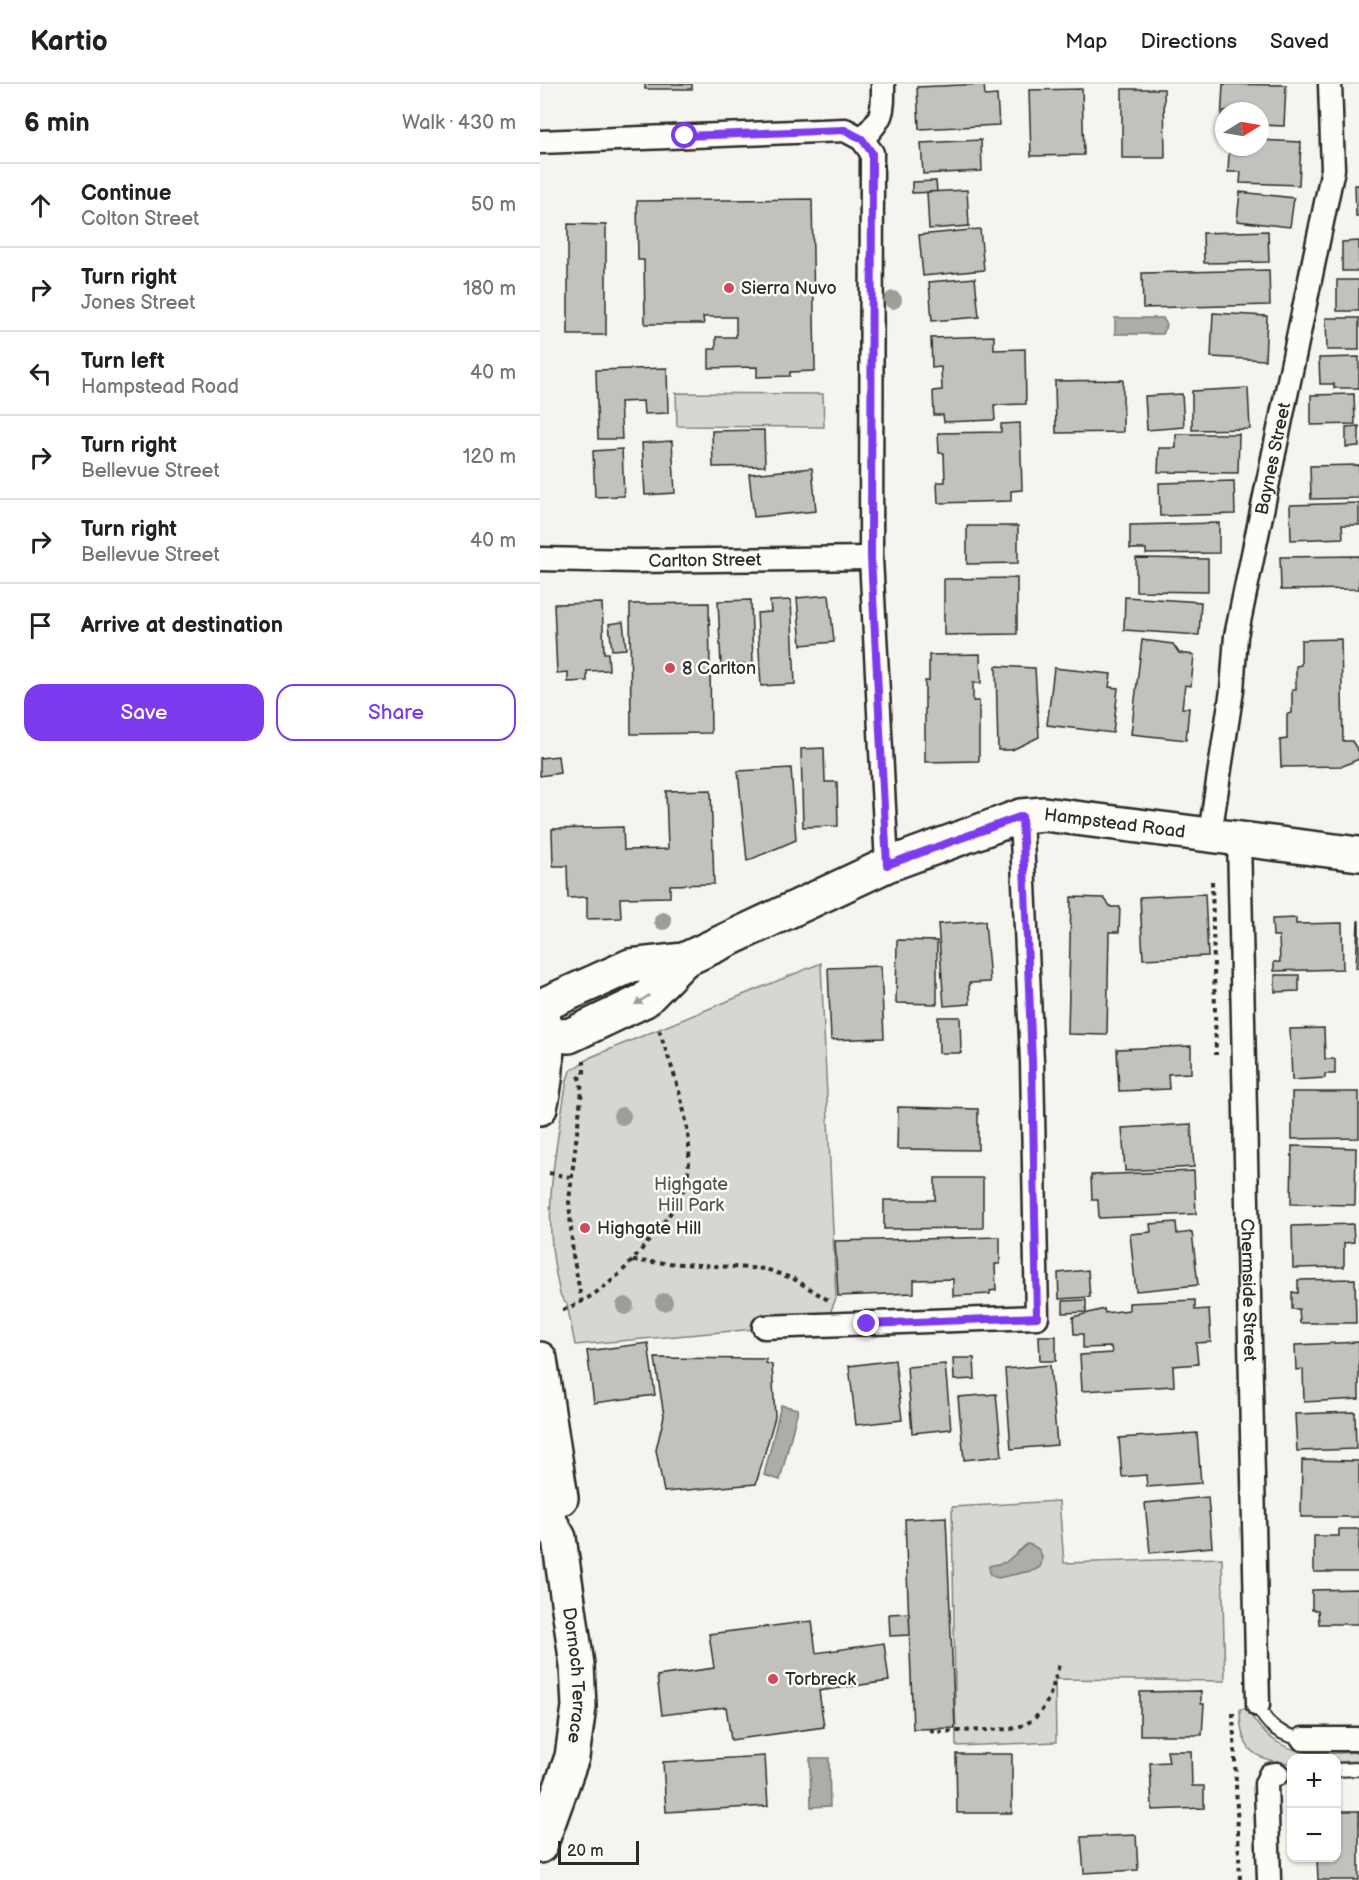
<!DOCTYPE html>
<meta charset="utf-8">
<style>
body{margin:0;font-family:"Balsamiq Sans",sans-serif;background:#f2f2f2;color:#202124}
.controls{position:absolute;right:18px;bottom:18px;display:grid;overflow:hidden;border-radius:12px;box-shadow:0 2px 4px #0004}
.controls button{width:54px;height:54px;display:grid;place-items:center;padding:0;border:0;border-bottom:2px solid #e0e0e0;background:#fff;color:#202124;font:30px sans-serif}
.compass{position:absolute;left:675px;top:18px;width:54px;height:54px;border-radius:50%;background:#fff;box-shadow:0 2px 4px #0004;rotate:79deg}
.scale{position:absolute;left:18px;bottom:15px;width:81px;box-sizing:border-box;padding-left:6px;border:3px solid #2b2b2b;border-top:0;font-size:16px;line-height:21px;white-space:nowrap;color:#2b2b2b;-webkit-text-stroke:4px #fdfcf7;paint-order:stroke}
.stop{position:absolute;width:18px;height:18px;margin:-14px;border:4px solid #7c3aed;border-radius:50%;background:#fff}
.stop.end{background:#7c3aed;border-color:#fff;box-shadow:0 2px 6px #0008}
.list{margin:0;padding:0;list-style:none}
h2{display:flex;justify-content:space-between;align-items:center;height:78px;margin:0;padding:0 24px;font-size:26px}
h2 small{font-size:20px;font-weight:400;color:#757577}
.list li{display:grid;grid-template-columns:39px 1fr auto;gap:18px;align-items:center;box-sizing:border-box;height:84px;padding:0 24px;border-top:2px solid #e0e0e0}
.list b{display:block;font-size:22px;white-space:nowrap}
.list p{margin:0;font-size:20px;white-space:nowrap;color:#757577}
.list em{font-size:20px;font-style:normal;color:#757577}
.actions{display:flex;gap:12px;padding:18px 24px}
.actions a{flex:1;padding:14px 0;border:2px solid #7c3aed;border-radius:18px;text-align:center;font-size:21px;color:#7c3aed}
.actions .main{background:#7c3aed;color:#fff}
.icon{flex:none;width:33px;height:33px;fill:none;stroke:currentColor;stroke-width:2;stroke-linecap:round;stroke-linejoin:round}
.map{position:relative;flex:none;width:819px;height:1796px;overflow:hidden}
header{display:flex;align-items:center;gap:36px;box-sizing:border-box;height:84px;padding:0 30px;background:#fff;border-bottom:2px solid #e0e0e0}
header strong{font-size:28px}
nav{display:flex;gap:33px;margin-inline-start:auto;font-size:21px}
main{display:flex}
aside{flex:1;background:#fff}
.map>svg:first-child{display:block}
.green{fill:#d7d6d2;stroke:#81807e;stroke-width:1.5}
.water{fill:#adaca9;stroke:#797877;stroke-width:1.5}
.building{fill:#c2c1be;stroke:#2b2b2b;stroke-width:1.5}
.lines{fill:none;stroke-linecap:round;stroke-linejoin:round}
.lane-casing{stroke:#2b2b2b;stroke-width:16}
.street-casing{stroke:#2b2b2b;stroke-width:27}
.secondary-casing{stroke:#2b2b2b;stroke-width:38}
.path{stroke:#2b2b2b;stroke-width:4;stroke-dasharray:4.5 4.5;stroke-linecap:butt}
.lane{stroke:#fdfcf7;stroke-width:12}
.street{stroke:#fdfcf7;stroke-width:22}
.secondary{stroke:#fdfcf7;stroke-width:33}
.tree{fill:#9e9d9a}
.oneway{fill:#9e9e9b}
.route{stroke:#7c3aed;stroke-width:8}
.poi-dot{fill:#d1495b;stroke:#fdfcf7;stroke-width:2}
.labels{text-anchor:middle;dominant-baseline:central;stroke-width:5;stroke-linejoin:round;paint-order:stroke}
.poi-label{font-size:18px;fill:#2b2b2b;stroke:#fdfcf7;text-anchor:start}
.street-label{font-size:18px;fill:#2b2b2b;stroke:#fdfcf7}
.park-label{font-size:18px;fill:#565655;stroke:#fdfcf7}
</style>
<header>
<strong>Kartio</strong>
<nav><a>Map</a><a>Directions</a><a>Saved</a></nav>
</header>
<main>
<aside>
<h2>6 min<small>Walk · 430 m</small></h2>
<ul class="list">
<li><svg class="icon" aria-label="ahead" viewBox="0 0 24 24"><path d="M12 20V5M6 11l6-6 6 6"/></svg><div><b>Continue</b><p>Colton Street</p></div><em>50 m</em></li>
<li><svg class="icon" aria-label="right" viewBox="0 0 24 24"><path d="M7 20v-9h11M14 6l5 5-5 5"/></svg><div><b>Turn right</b><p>Jones Street</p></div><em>180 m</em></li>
<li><svg class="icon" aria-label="left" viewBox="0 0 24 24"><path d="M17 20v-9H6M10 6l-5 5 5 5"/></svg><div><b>Turn left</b><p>Hampstead Road</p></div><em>40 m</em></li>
<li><svg class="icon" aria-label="right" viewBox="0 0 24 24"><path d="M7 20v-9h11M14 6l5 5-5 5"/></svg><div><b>Turn right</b><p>Bellevue Street</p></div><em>120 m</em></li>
<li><svg class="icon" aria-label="right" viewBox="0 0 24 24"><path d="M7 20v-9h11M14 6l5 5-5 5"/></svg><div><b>Turn right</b><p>Bellevue Street</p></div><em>40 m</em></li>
<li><svg class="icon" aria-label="arrive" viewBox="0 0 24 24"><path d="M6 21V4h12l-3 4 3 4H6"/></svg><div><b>Arrive at destination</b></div></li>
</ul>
<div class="actions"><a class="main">Save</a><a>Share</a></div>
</aside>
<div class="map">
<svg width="819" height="1796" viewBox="0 0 819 1796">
<rect width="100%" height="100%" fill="#f5f4ef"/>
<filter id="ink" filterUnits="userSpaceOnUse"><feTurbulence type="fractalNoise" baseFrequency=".0167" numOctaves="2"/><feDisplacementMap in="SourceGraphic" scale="12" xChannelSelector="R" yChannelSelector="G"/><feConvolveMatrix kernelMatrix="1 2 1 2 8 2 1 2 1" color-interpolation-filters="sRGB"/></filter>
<g filter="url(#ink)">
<!-- green -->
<g class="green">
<path d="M136 309 283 310 284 343 137 342Z"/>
<path d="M281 879 296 1214 290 1229 225 1231 221 1233 215 1245 35 1261 27 1220C19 1214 19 1204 17 1195 2 1125 16 1065 27 996L30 987 51 973Z"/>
<path d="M519 1417 524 1479 682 1474 685 1597 515 1595 516 1658 416 1662 412 1423Z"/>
<path d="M700 1625H707C734 1673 769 1671 819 1668V1677L797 1678 796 1674H752L751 1679C712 1677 700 1665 700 1625Z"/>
</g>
<!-- water -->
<g class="water">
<path d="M575 234H623L627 241 623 250H575Z"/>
<path d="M241 1321 258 1325 240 1396 224 1391Z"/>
<path d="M487 1460C500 1462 505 1472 500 1483L495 1486 458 1494 450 1491 449 1482 466 1478Z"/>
<path d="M270 1674H289L290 1722 271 1723Z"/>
</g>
<!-- building -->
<g class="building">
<rect x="105" y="0" width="47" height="5"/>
<path d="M444 0 445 12 457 11 459 41 379 45 377 3Z"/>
<path d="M683 0 746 1 744 42 720 41V27H684V39H681Z"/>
<path d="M542 5 544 71 491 72 489 6Z"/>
<path d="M582 5H624L625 74H582Z"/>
<path d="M441 56 442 87 383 90 381 59Z"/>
<path d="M720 56 761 58 759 101 700 99 701 88H688L689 69 704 70V63H720Z"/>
<path d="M396 97 397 108 372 109V98Z"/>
<path d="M815 101H819V132H816Z"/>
<path d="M427 106 429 142 389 145 387 108Z"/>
<path d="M700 108 754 114 750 143 697 137Z"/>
<path d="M272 115 275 287 250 288V292L217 293V283L169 284V265H176V253H196V233H163L164 240H105L104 176H98L97 117Z"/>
<path d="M28 140 66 141V251H28Z"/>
<path d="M440 145 444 186 383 192 379 151Z"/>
<path d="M728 147 729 178 664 179 663 149Z"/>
<path d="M819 157V187H802V158Z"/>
<path d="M729 186 730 221 603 224 602 189Z"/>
<path d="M435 194 439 233 392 237 389 198Z"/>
<rect x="797" y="196" width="22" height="31"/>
<path d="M673 229 727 232 725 276 671 273Z"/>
<path d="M786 234H819V266H787Z"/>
<path d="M454 252V266L485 265 486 320 454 321 455 336 404 338 403 331H394L393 307 402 306 401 283 392 284 391 254Z"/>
<path d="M819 273V304H794V300H780L779 274Z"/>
<path d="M127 284 128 329 104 330 103 317 80 318 82 355H58L56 286Z"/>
<path d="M583 296V348L516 349 515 297Z"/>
<path d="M708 304 710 345 652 346V307Z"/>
<path d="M642 310 644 343 607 346 605 312Z"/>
<path d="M814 310 815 340 771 341V311Z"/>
<path d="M480 339 482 406 471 407V417L398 419 397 398H405L404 369H399L398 349 461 348V340Z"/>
<path d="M819 342V362L806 363V343Z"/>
<path d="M224 346 225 382 173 383 172 347Z"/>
<path d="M636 350H699L698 389 618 388 619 364H636Z"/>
<path d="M132 357 135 409 105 411 102 359Z"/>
<path d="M82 365 84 412 55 413 53 367Z"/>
<path d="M819 381V414L771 415 770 382Z"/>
<path d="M272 384 276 427 214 433 209 390Z"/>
<path d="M694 397 695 430 620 432 619 399Z"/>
<path d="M819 419V441H802L803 454 751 456 750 421Z"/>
<path d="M679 439V469L606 470V465H590V441Z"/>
<path d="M427 442H478V479L427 480Z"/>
<path d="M819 472V505L741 506 740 473Z"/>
<path d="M596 474 668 475V508L596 507Z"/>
<path d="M477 494V550L404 551V495Z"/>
<path d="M289 511 294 558 261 561 257 514Z"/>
<path d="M585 513 661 518 659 551 584 546Z"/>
<path d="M211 516 213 580 181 581 178 517Z"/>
<path d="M251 516 255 600 221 602 217 529 231 528 230 517Z"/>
<path d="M62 519 64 569H68L69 586 47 587V597L28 598V588L17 589 14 520Z"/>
<path d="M169 519 171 649 91 650 90 520Z"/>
<path d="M83 538 86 565 72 566 69 540Z"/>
<path d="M801 555 803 657H812L819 668V675L803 682 741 683 740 656 747 655V630L752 629V606H756V582L761 581V556Z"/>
<path d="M602 556 633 560 639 569 654 571 651 602 645 601 642 624H649L646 656 591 650Z"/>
<path d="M440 570 441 599H433V617H439V677L385 678V597H389V571Z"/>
<path d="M456 582 495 584 499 653 472 666H458Z"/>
<path d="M514 584 571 590 569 603 578 604 573 649 507 641Z"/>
<path d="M284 664 285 698H297L298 742 263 743 261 665Z"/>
<path d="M18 672 20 689 0 692V674Z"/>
<path d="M251 684 256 756 207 777 198 687Z"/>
<path d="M171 706 174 800 130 801V813L80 814 81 834 47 835V813L28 814 27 782H13L12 745 83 743 84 766 128 765 126 707Z"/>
<path d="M665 810 668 872 603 875 600 813Z"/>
<path d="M531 813 564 814 571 823H580L579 848H569L567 951 528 950Z"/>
<path d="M756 834V840L802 839 803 885 734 887V878H740L739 852H733L732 835Z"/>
<path d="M445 837 450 898 429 899 430 920 404 922 398 840Z"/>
<path d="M818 837H819V884H816Z"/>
<path d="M357 856 397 857V920L356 919Z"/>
<path d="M341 882 344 954 291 956 288 884Z"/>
<path d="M735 891H759V907L735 908Z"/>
<path d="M398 933H420L421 969H399Z"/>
<path d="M784 944 785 975H795V990H785V994L752 996 750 945Z"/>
<path d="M651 962V989L628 990 629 1005 579 1007 577 965Z"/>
<path d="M752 1008H819V1054L752 1055Z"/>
<path d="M358 1023 438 1025V1066L357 1065Z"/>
<path d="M651 1040 654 1083 585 1087 582 1044Z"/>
<path d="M752 1062 816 1064 815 1121 751 1120Z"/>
<path d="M654 1087 656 1130 559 1134 558 1116H552L551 1091Z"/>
<path d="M395 1094H443V1144L344 1145V1116H395Z"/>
<path d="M636 1138 637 1150 652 1148 658 1201 596 1207 590 1150 611 1148 610 1140Z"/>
<path d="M813 1140 814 1158 804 1159V1183L753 1184 752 1142Z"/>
<path d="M460 1153V1180H455L456 1206 450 1207V1210L413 1212V1195L374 1196V1209L298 1212 295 1157Z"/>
<path d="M548 1186 550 1213 519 1215 518 1189Z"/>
<path d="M815 1195 816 1239H760L759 1225H752V1208L758 1209V1196Z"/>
<path d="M546 1216V1228L523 1229V1217Z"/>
<path d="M655 1216V1226L669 1225 671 1258 656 1259 658 1280 633 1282 634 1302 542 1307 540 1271 572 1269 571 1263 543 1264V1250H534L533 1233 564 1225 565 1229 589 1226V1219Z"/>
<path d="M499 1252H516V1277H500Z"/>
<path d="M819 1258V1315L764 1318 763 1285 756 1286 755 1261Z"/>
<path d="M108 1259 115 1311 54 1319 47 1267Z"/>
<path d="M115 1274 226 1275V1279L232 1281 235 1333 216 1400 124 1408 116 1366 124 1332Z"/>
<path d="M413 1274H434L435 1295 414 1296Z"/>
<path d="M355 1276 362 1336 316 1341 309 1282Z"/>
<path d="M405 1280 411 1345 372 1349 367 1283Z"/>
<path d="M510 1281 517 1361 471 1365 465 1285Z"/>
<path d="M456 1310 462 1372 424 1376 418 1313Z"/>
<path d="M815 1328 816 1365 757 1367 755 1330Z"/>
<path d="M657 1349 661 1399 607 1403 606 1391 582 1393 579 1354Z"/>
<path d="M762 1376 819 1377V1433H761Z"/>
<path d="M668 1413 672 1463 610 1469 605 1419Z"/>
<path d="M406 1433 415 1644 373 1645 365 1435Z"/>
<path d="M799 1445H819V1488H774V1452H799Z"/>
<path d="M819 1505V1540H779L778 1526H772V1506Z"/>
<path d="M369 1529 370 1551 350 1552 349 1530Z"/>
<path d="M272 1537 276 1569 344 1559 349 1597 279 1607 284 1643 191 1656 186 1623 122 1631 117 1592 174 1584 169 1550Z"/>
<path d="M661 1607V1620H664L662 1651H600V1608Z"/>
<path d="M627 1667H651L652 1702H664V1724L612 1726 610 1679 629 1678Z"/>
<path d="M416 1670H472V1729H417Z"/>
<path d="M225 1672 228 1722 126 1728 123 1678Z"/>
<path d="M796 1727H819V1796H778L777 1774H796Z"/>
<path d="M596 1751 598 1786 544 1789 541 1753Z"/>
</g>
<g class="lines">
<defs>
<g id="lane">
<path d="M718 1621C726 1642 741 1651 763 1655"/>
<path d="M796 1686 819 1685"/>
</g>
<g id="street">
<path d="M322 55 332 69 331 474 347 781"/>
<path d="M322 55C344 33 343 29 343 0"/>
<path d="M0 58 305 46 322 55"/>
<path id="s1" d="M0 475 95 477 331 474"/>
<path id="s2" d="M670 750 692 606 696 552 793 85 790 0"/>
<path id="s3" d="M699 754 718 1621"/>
<path d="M224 1243 497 1233 492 978 481 732"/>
<path d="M763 1655H819"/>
<path d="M729 1796 726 1700 730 1691 737 1690"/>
</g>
<g id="secondary">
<path id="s4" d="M0 924 7 919 90 882 144 876 347 781 481 732 504 730 819 770"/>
<path d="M7 951 29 952 105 916 144 876"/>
<path d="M0 1024C7 994 9 962 3 931"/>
<path d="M0 1275 21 1414"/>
<path id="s5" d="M0 1388 8 1434 19 1454 37 1581 39 1623 32 1673 0 1762"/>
</g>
</defs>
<!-- lane casing -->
<use href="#lane" class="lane-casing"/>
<!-- street casing -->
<use href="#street" class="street-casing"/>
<!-- secondary casing -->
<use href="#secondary" class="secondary-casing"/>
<!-- path -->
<g class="path">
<path d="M672 797 676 971"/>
<path d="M9 1089 30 1093"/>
<path d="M93 1177 226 1185 254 1195 288 1216"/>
<path d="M42 1219 33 1171 29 1117 42 1006 39 994 44 990V977"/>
<path d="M23 1226C54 1214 81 1192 102 1165 117 1147 132 1130 142 1109 163 1062 133 988 118 943"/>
<path d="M693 1629 700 1796"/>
<path d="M391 1645 393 1648 471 1645C506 1637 510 1612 519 1581"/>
</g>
<!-- lane -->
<use href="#lane" class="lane"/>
<!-- street -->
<use href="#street" class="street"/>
<!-- secondary -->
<use href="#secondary" class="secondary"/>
</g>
<!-- trees -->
<g class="tree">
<circle cx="353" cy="216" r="9"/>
<circle cx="123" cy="837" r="9"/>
<circle cx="82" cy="1032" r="9"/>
<circle cx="124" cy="1218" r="9"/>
<circle cx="85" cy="1222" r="9"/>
</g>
<!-- one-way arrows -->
<defs><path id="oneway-solid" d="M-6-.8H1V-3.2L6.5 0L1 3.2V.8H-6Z" transform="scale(1.5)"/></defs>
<use class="oneway" href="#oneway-solid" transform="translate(102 916) rotate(147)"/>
</g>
<g class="lines" filter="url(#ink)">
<!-- route -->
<path class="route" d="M145 52 305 46 322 55 332 69 331 474 347 781 482 732 492 978 497 1233 327 1240"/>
</g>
<!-- markers -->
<g class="poi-dot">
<circle cx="189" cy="204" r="6"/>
<circle cx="130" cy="584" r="6"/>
<circle cx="45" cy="1144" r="6"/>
<circle cx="233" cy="1595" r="6"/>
</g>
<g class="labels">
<!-- poi labels -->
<g class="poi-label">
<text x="201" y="204">Sierra Nuvo</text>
<text x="142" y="584">8 Carlton</text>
<text x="57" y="1144">Highgate Hill</text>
<text x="245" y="1595">Torbreck</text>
</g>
<!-- street labels -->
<g class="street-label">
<text stroke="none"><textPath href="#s2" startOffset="381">Baynes Street</textPath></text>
<text stroke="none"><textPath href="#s1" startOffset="165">Carlton Street</textPath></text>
<text stroke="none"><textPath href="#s4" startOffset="615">Hampstead Road</textPath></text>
<text stroke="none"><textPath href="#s3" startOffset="452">Chermside Street</textPath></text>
<text stroke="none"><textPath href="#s5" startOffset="208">Dornoch Terrace</textPath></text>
</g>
<!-- park labels -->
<g class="park-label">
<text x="151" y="1100">Highgate<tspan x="151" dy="21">Hill Park</tspan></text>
</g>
</g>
</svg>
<div class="controls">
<button>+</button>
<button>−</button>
</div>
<svg class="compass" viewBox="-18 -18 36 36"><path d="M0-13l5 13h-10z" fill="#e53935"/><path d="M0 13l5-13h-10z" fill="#757577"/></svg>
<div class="scale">20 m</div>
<div class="stop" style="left:145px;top:52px"></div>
<div class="stop end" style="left:327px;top:1240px"></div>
</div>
</main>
